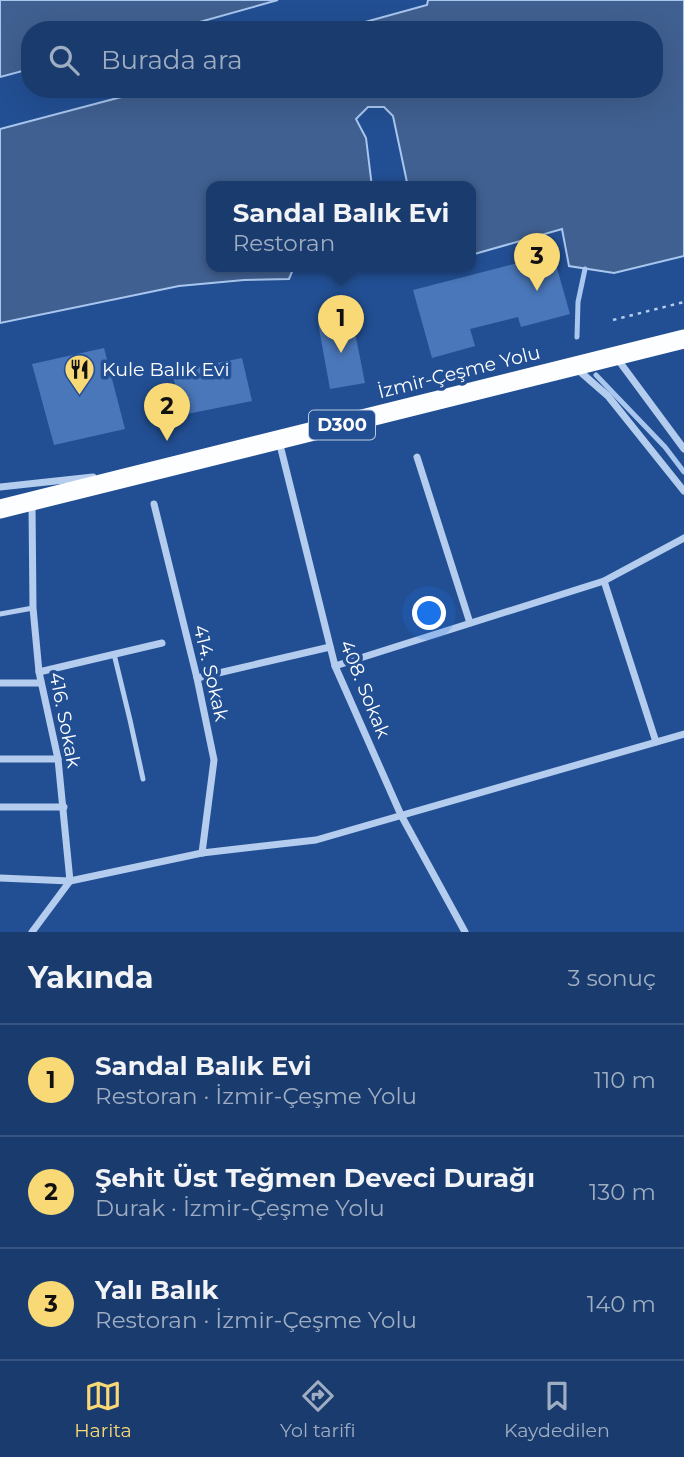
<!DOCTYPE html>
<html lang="tr">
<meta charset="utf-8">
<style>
body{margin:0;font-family:Montserrat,sans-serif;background:#274676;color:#f1f3f6}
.you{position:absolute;left:430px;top:614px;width:24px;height:24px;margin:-18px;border:5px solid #fff;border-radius:50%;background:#1a73e8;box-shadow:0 0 0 10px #1a73e833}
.badge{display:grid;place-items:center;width:46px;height:46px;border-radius:50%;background:#f9d876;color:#111;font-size:23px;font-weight:700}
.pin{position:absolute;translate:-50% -58px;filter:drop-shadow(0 2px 4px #0008)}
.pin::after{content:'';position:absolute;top:37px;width:24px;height:21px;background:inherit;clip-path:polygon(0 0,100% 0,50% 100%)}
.popup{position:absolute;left:206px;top:181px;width:270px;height:91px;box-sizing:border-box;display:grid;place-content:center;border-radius:14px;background:#1a3b6e;filter:drop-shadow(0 2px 5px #0005);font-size:23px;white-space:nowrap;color:#9fadc2}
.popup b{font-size:26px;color:#f1f3f6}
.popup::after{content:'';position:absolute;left:50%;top:100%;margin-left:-14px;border:14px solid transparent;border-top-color:#1a3b6e}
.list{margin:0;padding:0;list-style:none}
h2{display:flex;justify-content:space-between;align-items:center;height:91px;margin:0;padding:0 28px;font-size:30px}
h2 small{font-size:23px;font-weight:400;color:#9fadc2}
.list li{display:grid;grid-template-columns:46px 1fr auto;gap:21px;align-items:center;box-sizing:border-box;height:112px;padding:0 28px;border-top:2px solid #385581}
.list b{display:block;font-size:26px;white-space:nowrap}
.list p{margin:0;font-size:23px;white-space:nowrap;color:#9fadc2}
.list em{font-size:23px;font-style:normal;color:#9fadc2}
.icon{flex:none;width:38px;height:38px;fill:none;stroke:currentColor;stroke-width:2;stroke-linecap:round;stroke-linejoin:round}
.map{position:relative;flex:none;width:684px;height:932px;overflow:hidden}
.search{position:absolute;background:#1a3b6e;box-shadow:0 7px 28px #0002;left:21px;right:21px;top:21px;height:77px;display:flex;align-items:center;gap:18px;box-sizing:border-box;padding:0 24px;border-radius:28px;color:#9fadc2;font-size:26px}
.sheet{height:427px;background:#1a3b6e}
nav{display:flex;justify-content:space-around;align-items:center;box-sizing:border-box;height:98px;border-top:2px solid #385581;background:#1a3b6e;font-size:19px;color:#9fadc2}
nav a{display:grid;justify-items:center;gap:4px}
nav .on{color:#f9d876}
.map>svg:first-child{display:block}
.water{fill:#406091;stroke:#a8c6ee;stroke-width:2}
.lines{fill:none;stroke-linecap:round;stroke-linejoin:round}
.stream{stroke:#a8c6ee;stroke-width:5}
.building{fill:#4a77b9}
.path{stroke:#b4cced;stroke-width:2.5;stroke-dasharray:3.5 5;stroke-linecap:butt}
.service{stroke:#b4cced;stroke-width:5}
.minor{stroke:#b4cced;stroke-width:7}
.trunk{stroke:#fcfeff;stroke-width:19}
.labels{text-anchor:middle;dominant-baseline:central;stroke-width:7;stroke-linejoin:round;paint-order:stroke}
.shield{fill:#224f93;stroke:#bdcadf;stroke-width:2}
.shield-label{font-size:18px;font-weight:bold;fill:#fff}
.poi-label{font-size:19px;fill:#fff;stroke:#224f93;text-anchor:start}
.street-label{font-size:19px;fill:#fff;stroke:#224f93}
</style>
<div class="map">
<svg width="684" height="932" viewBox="0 0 684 932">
<rect width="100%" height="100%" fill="#224f93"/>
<!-- water -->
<g class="water">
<path d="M0 0H278L171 30H30V69L0 77Z"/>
<path d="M428 0H684V256L614 273 569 266 562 229 471 255V187H408L393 116 384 107H368L356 119 366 138 372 187H212V267H294L289 279 244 280 179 286 0 323V129L125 96 134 89H654V30H336L427 5Z"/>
</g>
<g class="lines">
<!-- stream -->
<g class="stream">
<path d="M577 337 578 302 585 269"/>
<path d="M596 375 665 447 684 472"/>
</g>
</g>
<!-- building -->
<g class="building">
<path d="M553 254 570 314 521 327 518 317 470 329 475 346 432 358 413 290Z"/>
<path d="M352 317 365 383 330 389 318 323Z"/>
<path d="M104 348 125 429 54 445 32 364Z"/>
<path d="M242 358 252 401 182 415 172 372Z"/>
</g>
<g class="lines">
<!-- path -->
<path class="path" d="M613 320 684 302"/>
<!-- service -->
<g class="service">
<path d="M0 614 33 608"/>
<path d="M114 654 130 720 143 779"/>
</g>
<!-- minor -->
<g class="minor">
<path d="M616 357 684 449"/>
<path d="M577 369 608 396 684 491"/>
<path d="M279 441 335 666 401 815 465 932"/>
<path d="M417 457 470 623"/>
<path d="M0 487 93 477"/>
<path d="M154 504 197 678 214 760 202 853"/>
<path d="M604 581 656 742"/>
<path d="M335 666 604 581 684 538"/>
<path d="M39 672 162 643"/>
<path d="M197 678 330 647"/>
<path d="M0 683H41"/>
<path d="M0 759H58"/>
<path d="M0 807H64"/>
<path d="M0 878 70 881 202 853 316 840 684 734"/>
<path d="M32 932 70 881 58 759 39 672 33 608 32 504"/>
</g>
<!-- trunk -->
<path class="trunk" d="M0 509 684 339"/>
</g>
<!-- icons -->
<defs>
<symbol id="restaurant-pin" viewBox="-11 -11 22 30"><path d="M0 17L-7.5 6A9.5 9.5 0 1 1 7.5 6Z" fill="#f9d876" stroke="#224f93"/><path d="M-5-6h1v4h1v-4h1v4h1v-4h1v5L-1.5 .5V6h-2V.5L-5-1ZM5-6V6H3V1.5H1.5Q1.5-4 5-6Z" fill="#111"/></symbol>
</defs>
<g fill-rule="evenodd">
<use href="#restaurant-pin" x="62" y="352" width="35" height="47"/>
</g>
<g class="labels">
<!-- shield labels -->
<rect class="shield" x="309" y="410.5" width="66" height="29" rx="5"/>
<g class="shield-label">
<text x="342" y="425">D300</text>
</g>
<!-- poi labels -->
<g class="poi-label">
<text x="102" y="369">Kule Balık Evi</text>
</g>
<!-- street labels -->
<g class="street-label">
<text transform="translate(459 372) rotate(-14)">İzmir-Çeşme Yolu</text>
<text transform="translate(211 673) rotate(77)">414. Sokak</text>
<text transform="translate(365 689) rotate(68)">408. Sokak</text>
<text transform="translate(65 720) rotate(79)">416. Sokak</text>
</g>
</g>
</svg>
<div class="you"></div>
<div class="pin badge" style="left:341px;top:353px">1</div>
<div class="popup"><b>Sandal Balık Evi</b>Restoran</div>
<div class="pin badge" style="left:167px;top:441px">2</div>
<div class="pin badge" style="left:537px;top:291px">3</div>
<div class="search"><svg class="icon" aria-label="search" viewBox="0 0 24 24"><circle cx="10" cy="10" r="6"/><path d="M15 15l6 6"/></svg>Burada ara</div>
</div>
<section class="sheet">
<h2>Yakında<small>3 sonuç</small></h2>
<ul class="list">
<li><span class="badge">1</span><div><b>Sandal Balık Evi</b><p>Restoran · İzmir-Çeşme Yolu</p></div><em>110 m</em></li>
<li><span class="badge">2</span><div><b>Şehit Üst Teğmen Deveci Durağı</b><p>Durak · İzmir-Çeşme Yolu</p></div><em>130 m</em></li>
<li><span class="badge">3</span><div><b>Yalı Balık</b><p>Restoran · İzmir-Çeşme Yolu</p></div><em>140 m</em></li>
</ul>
</section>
<nav>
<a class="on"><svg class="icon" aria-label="map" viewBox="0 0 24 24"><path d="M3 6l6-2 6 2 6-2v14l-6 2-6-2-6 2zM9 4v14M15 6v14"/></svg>Harita</a>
<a><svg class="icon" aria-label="directions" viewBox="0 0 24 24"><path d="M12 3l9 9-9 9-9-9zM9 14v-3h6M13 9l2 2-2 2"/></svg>Yol tarifi</a>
<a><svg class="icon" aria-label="saved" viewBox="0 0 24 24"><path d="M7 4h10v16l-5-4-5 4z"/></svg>Kaydedilen</a>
</nav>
